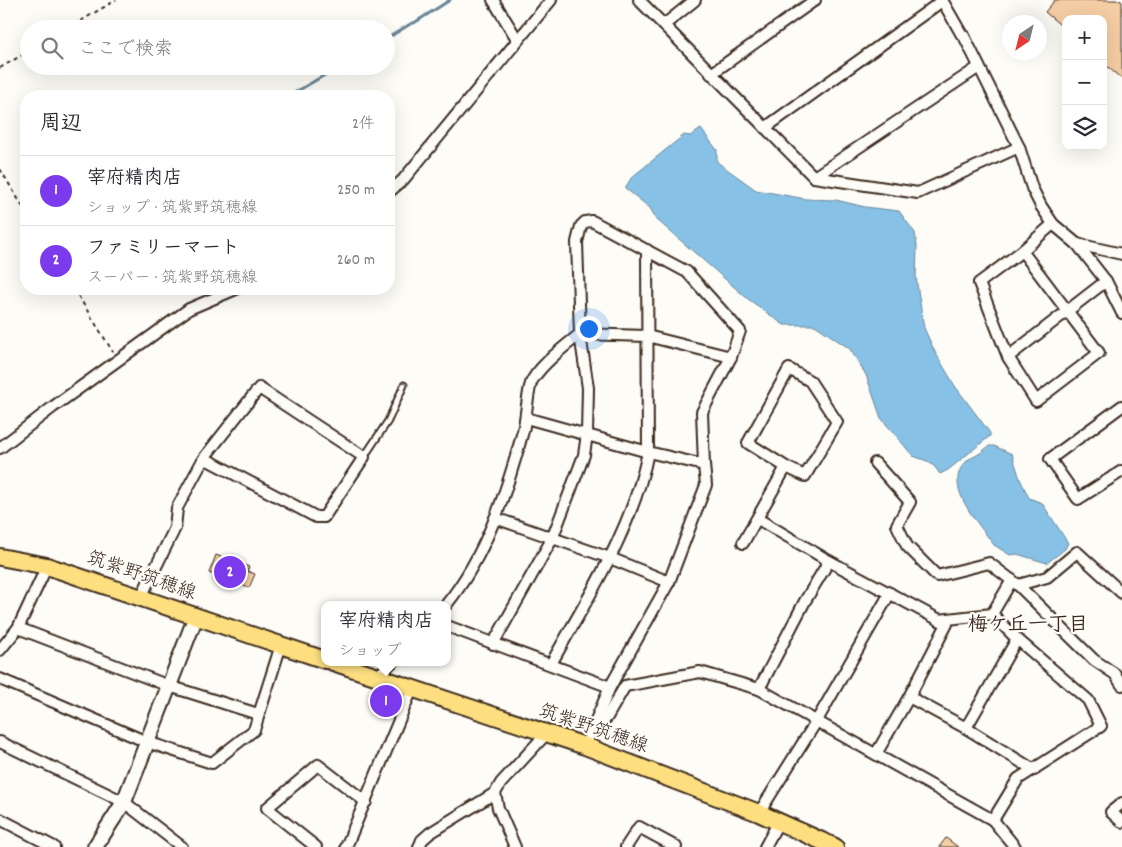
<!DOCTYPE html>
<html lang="ja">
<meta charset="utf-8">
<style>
body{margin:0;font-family:Dekko,"Klee One",sans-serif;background:#f2f2f3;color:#2b2b33}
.controls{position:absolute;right:15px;top:15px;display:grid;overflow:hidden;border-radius:10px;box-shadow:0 5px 20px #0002}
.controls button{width:45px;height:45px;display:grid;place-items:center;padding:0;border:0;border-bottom:1px solid #e1e1e2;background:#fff;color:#2b2b33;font:25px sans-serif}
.compass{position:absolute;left:1002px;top:15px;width:45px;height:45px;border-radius:50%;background:#fff;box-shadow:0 5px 20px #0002;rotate:215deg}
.you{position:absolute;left:588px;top:328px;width:18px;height:18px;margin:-12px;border:4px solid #fff;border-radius:50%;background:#1a73e8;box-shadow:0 0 0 8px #1a73e833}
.badge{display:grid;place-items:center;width:32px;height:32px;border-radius:50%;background:#7c3aed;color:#fff;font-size:16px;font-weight:700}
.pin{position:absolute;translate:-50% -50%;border:2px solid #fff;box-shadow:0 1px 5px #0006}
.popup{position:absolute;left:321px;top:601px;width:130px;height:65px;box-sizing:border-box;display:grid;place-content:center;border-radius:10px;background:#fff;filter:drop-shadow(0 1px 4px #0005);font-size:16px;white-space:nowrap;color:#7c7c81}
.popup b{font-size:19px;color:#2b2b33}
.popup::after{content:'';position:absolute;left:50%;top:100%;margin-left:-10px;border:10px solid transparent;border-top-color:#fff}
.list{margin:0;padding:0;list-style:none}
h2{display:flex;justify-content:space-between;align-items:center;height:65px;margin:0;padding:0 20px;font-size:21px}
h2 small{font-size:16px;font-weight:400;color:#7c7c81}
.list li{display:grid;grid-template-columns:32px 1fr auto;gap:15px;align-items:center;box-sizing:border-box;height:70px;padding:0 20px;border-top:1px solid #e1e1e2}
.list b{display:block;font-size:19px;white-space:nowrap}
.list p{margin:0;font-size:16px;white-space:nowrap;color:#7c7c81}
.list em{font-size:16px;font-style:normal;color:#7c7c81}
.icon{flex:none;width:28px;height:28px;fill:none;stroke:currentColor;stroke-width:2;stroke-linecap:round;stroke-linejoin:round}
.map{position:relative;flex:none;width:1122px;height:847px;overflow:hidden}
.search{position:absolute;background:#fff;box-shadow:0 5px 20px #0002;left:20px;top:20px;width:375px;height:55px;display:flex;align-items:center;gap:12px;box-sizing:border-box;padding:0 18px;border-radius:28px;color:#7c7c81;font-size:19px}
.panel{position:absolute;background:#fff;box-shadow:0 5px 20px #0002;left:20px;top:90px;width:375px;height:205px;border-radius:20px}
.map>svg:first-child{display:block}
.water{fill:#87c1e6;stroke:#698596}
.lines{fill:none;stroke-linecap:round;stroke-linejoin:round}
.stream{stroke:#698596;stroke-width:3}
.building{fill:#f4cda4;stroke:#3b2a1e}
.lane-casing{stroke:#3b2a1e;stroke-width:9}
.street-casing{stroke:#3b2a1e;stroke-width:14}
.secondary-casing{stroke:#3b2a1e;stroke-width:18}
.primary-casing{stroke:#3b2a1e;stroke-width:20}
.path{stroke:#3b2a1e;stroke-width:2;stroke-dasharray:4 4;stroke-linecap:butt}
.lane{stroke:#fdfcf7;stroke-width:5}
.street{stroke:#fdfcf7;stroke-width:10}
.secondary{stroke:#fdfcf7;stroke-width:14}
.primary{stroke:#fedf80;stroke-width:16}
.labels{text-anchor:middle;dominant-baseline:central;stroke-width:4.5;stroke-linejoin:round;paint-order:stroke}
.street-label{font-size:19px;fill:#3b2a1e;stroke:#fdfcf7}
.neighbourhood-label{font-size:20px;font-weight:bold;fill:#3b2a1e;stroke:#fdfcf7}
</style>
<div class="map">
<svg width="1122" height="847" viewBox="0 0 1122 847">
<rect width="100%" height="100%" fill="#fdfcf7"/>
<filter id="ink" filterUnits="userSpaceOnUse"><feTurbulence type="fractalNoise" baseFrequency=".02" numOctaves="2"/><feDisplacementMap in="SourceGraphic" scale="10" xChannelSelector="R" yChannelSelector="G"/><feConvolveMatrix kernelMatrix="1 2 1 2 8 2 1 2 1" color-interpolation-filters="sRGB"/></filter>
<g filter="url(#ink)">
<!-- water -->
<g class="water">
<path d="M701 129 717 150V162L756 190 806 199 836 200 865 207 899 211 915 233 917 246 916 278 924 328 935 352 955 386 990 433V436L948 470 940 474 934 466 927 461 913 456 881 418 866 375 850 349 815 325H784L748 299 657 220 650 208 625 188 632 177 684 135 690 136Z"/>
<path d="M989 446H994L1012 454 1020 479 1029 498 1042 503 1068 543 1065 549 1047 563 1017 554 1010 555 994 545C980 525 940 484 967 461 969 458 974 457 977 455 981 453 985 449 989 446Z"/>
</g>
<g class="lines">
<!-- stream -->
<g class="stream">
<path d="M386 39 412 23H414L450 0"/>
<path d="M289 96 340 66"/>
</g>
</g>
<!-- building -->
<g class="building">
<path d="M1055 0H1120L1122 2V79L1103 63V19H1066V30L1045 12Z"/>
<path d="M216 555 249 567 247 571 255 574 249 588 209 573Z"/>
<path d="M378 690 398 700 393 716 385 713 386 710 379 708 380 705 374 703Z"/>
<path d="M946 838 958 847H939Z"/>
</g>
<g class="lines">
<defs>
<path id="lane" d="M364 457 388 421 404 385"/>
<g id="street">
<path d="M493 0 517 39"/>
<path d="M639 0 814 177 918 193 1019 147"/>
<path d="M942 0 962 35 964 36 1019 147 1032 188 1041 206 1053 224 1077 244 1106 281 1122 313"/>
<path d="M664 25 695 0"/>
<path d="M711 74 815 0"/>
<path d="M765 128 942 1"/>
<path d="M814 177 979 67"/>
<path d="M389 192 403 180 551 0"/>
<path d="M1077 244 1122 254"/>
<path d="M1022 251 1099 353 1036 401 1008 357 979 283 1022 251 1053 224"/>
<path d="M1008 357 1106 281"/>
<path d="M789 369 810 381 837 422 805 476 786 467 748 443Z"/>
<path d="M1122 406 1050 459 1078 499 1122 471"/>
<path d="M526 418 648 452 704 465"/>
<path d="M0 448 53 407 189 309 236 289"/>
<path d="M875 463 910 502 897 525 907 546 937 576 989 563 1018 585 1094 660 1115 674 1122 685"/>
<path d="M495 518 610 558 669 582"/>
<path d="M758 519 829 561"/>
<path d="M743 543 786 467"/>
<path d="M1018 585 1047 577 1077 552 1122 593"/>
<path d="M141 597 175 528 177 508 204 458 316 517H324L364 457 259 388 204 458"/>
<path d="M446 605C486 556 507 491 523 431 526 420 528 385 533 379 543 363 565 346 580 334L647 336 731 357"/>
<path d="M992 614 1012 580"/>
<path d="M447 626 610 687"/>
<path d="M18 628 169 686 258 714"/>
<path d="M493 644 552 539 584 455 587 434 588 388 580 334 577 242 581 226 585 222 592 221 687 272 740 331 731 357 702 412 704 465 706 485 669 582 610 687 585 746"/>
<path d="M0 650 18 628 47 566"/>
<path d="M551 664C588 597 633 529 648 452L647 250"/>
<path d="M377 677 392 662"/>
<path d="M0 679 147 742 212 763 254 730 281 645"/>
<path d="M759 689 805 601 829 561 947 624 909 697 876 754"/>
<path d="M909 697 966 728 1034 770"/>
<path d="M966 728 1017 639"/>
<path d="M594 730 607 717 625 686 700 672 759 689 993 820 1018 779 1101 726 1088 700 1017 639 992 614 939 620"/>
<path d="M0 742 124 802 182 847"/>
<path d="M1122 803 1111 812 1122 822"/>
<path d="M759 813 816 722 890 593"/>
<path d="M0 819 54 847"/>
<path d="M993 820 1015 847"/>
<path d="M316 847 267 808 318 765 366 802"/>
<path d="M346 847 412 689"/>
<path d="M419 847 422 840 430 833 495 793"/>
<path d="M515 847 498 808 495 793 501 783 546 734"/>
<path d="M626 847 639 827 676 847"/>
<path d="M765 847 779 821"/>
</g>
<path id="secondary" d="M95 847 124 802 196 616"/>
<g id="primary">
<path d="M0 557 47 566 325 660"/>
<path d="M333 662 585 746 759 813 835 847"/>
</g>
</defs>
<!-- lane casing -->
<use href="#lane" class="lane-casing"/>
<!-- street casing -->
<use href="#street" class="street-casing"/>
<!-- secondary casing -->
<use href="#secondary" class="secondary-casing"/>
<!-- primary casing -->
<use href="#primary" class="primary-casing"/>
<!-- path -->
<g class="path">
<path d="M67 29 116 0"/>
<path d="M0 68 29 51"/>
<path d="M0 169 26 212"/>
<path d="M74 289 113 352"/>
</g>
<!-- lane -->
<use href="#lane" class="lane"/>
<!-- street -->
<use href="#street" class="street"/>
<!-- secondary -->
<use href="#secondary" class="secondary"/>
<!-- primary -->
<use href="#primary" class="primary"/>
</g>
</g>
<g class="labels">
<!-- street labels -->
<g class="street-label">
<text transform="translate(141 577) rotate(19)">筑紫野筑穂線</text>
<text transform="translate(593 730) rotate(19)">筑紫野筑穂線</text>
</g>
<!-- neighbourhood labels -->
<g class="neighbourhood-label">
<text x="1028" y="626">梅ケ丘一丁目</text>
</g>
</g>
</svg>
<div class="controls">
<button>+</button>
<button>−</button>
<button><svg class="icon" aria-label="layers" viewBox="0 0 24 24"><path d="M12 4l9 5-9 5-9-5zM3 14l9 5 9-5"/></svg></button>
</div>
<svg class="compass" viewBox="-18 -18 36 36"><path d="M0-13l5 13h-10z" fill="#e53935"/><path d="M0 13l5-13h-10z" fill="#7c7c81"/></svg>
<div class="you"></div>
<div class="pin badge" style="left:386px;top:701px">1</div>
<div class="popup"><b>宰府精肉店</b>ショップ</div>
<div class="pin badge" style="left:230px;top:572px">2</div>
<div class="search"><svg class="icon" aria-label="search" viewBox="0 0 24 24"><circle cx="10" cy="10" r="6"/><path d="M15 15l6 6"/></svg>ここで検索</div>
<section class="panel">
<h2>周辺<small>2件</small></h2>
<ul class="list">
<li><span class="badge">1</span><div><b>宰府精肉店</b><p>ショップ · 筑紫野筑穂線</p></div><em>250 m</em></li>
<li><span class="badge">2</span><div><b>ファミリーマート</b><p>スーパー · 筑紫野筑穂線</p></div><em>260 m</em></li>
</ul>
</section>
</div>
